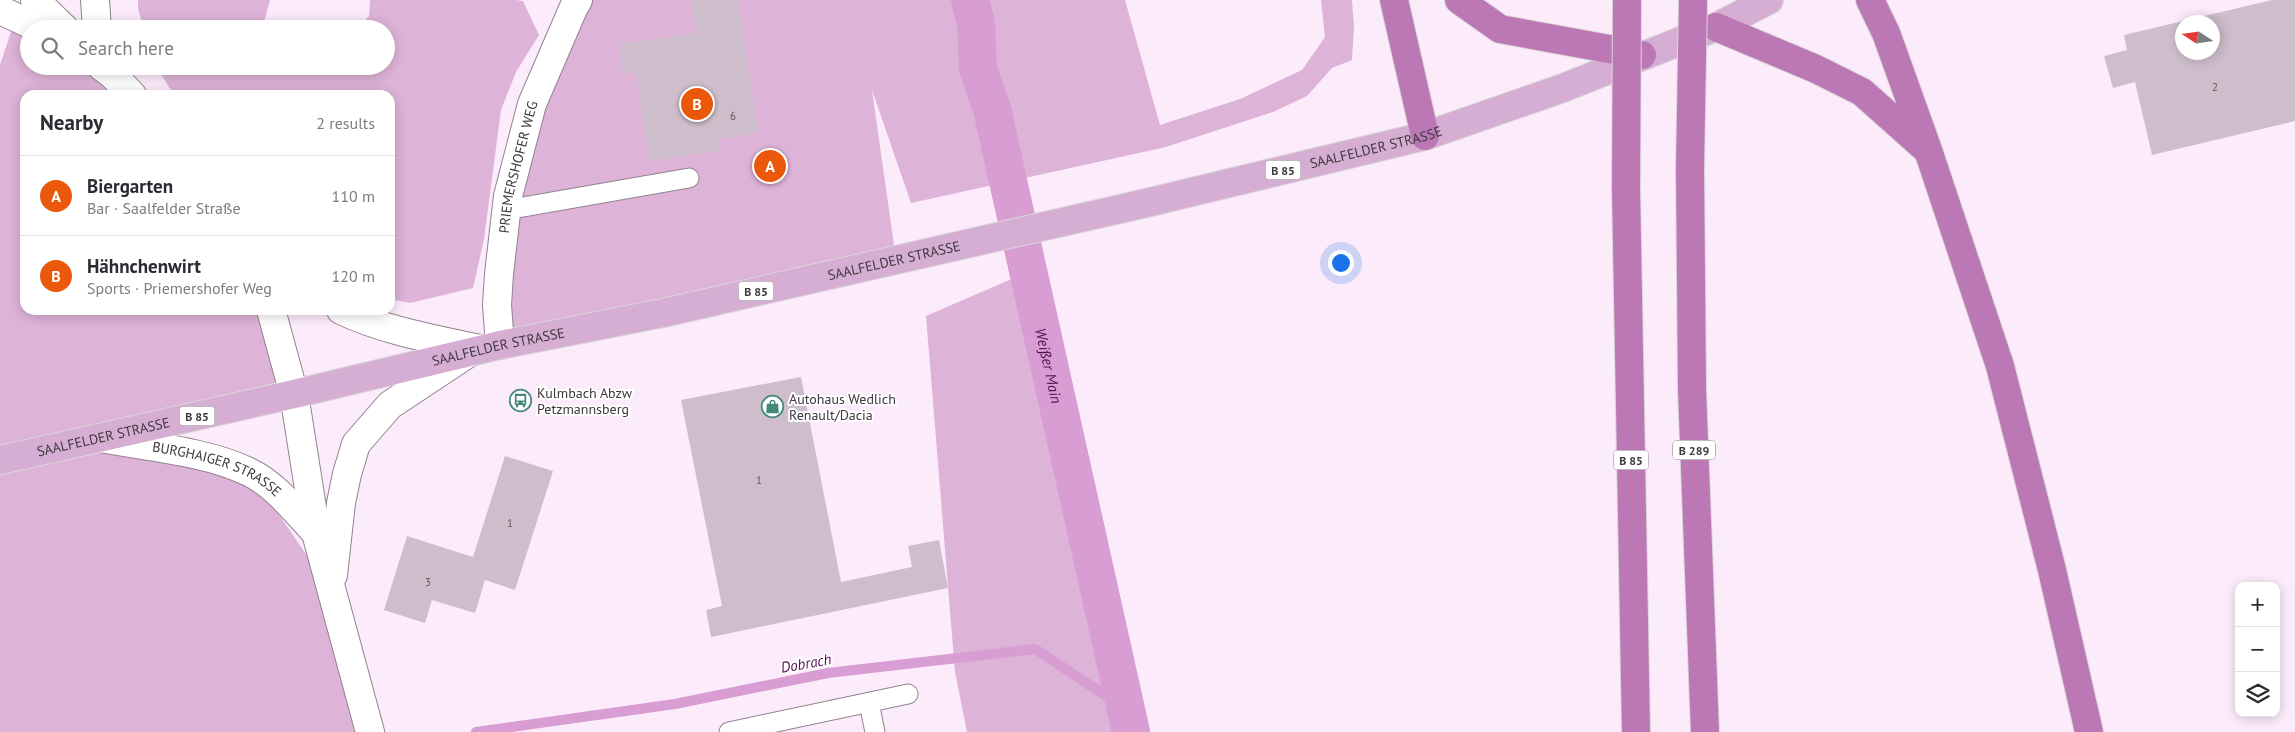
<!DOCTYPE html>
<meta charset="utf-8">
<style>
body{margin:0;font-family:"PT Sans",sans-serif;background:#f2f2f3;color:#2b2b33}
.controls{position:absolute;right:15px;bottom:15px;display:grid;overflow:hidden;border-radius:10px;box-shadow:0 2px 12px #0003}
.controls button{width:45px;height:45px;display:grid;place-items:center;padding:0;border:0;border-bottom:1px solid #e1e1e2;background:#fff;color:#2b2b33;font:25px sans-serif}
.compass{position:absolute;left:2175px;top:15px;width:45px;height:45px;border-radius:50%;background:#fff;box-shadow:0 2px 12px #0003;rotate:282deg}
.you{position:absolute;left:1340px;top:262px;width:18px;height:18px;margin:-12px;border:4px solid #fff;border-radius:50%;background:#1a73e8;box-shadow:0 0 0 8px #1a73e833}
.badge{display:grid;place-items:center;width:32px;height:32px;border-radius:50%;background:#ea580c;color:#fff;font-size:16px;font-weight:700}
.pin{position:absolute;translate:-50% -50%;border:2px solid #fff;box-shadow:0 1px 5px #0006}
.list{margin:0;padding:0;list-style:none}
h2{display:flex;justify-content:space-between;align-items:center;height:65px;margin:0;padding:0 20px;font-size:21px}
h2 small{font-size:16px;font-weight:400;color:#7c7c81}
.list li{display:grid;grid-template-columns:32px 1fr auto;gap:15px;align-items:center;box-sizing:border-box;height:80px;padding:0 20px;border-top:1px solid #e1e1e2}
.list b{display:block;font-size:19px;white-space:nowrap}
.list p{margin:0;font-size:16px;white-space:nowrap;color:#7c7c81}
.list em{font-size:16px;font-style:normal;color:#7c7c81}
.icon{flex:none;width:28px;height:28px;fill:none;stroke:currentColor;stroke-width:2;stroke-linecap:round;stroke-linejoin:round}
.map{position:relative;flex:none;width:2295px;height:732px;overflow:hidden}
.search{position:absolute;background:#fff;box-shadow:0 2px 12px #0003;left:20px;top:20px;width:375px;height:55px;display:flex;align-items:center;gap:12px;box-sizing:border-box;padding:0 18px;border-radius:28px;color:#7c7c81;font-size:19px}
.panel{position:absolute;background:#fff;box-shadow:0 2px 12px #0003;left:20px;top:90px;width:375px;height:225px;border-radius:15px}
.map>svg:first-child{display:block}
.green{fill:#ddb3d8}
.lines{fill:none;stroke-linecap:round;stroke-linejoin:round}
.stream{stroke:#d89dd2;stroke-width:10}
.canal{stroke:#d89dd2;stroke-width:38}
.building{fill:#cebdcb;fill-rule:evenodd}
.lane-casing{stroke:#928290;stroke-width:21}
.street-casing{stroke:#928290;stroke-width:30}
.secondary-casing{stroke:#928290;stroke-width:30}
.primary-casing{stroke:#d9d7d8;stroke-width:30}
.highway-casing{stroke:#d9d7d8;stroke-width:30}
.lane{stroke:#fff;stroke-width:19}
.street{stroke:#fff;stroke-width:28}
.secondary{stroke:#fff;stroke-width:28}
.primary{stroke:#d6aed3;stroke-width:28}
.highway{stroke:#bb78b5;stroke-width:28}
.highway-bridge-casing{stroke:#d9d7d8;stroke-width:30;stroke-linecap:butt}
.highway-bridge{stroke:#bb78b5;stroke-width:28}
.labels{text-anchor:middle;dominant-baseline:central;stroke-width:4;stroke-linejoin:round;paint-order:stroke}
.number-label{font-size:11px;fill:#635961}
.shield{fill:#fff;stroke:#797478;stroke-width:1}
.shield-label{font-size:12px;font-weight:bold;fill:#3f383e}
.street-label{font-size:14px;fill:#3f383e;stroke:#fff}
.poi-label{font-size:14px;fill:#3f383e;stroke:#fff;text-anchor:start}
.water-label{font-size:15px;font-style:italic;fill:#561052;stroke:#fff}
</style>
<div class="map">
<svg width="2295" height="732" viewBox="0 0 2295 732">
<rect width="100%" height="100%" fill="#fcebfa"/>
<!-- green -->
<g class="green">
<path d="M138 0H270L263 26 267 29H144L138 9Z"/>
<path d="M370 0H516L523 1 539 35 516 72 501 110 484 239 473 288 410 303 390 299V95H174L156 66H386V29H357L369 16Z"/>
<path d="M589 0H1125L1160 125 1240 99 1302 70 1325 37 1321 0H1352L1354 27 1352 60 1332 68 1307 96 1273 112 1166 147 911 203 872 90 896 259 500 345 506 210Z"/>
<path d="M15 20 29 29V66H98L129 95H25V310H267L294 394 117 441 250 472 331 591 370 732H0V65Z"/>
<path d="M1021 275 1120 732H967L955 672 926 316Z"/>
</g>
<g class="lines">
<!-- stream -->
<path class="stream" d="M476 732 675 704 828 673 1035 649 1126 709"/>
<!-- canal -->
<path class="canal" id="s1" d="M970 0 976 24 978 69 992 109 1131 732"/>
</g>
<!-- building -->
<g class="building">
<path d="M691 0H738L758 133 718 139 719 151 649 161 636 72 623 74 619 44 696 33Z"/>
<path d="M2272 0H2295V121L2152 155 2135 82 2113 88 2104 56 2127 50 2124 35ZM2182 22H2212V52H2182Z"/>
<path d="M801 377 841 582 912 567 908 546 939 540 948 588 711 637 706 610 722 606 681 400Z"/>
<path d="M505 456 553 471 515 590 485 580 475 613 432 600 425 623 384 610 407 536 473 557Z"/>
</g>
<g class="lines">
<defs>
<g id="lane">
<path d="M506 210 689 178"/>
<path d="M869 703 875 732"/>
<path d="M729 732 908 694"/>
</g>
<g id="street">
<path d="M35 0 65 29"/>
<path d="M95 0 97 29"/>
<path d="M0 10 41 29"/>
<path d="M101 66 113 75 132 95"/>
<path d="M271 310 294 394"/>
<path d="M341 310C385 331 434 339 480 349"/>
<path id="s2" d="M500 345 497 305 499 274 508 196 532 104 573 9 578 0"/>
</g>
<g id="secondary">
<path d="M294 394 316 533 370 732"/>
<path id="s3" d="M101 438C148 447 206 451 249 472 276 485 296 512 316 533"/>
<path d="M333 575 341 503 347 474 356 444 390 405 467 354"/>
</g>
<g id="primary">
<path id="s4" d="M0 460 294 394 500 345 663 313 1142 204 1425 136 1563 88 1716 27 1769 0"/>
</g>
<g id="highway">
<path d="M1394 0 1425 136"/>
<path d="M1459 0 1500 29 1642 55"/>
<path d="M1870 0 1886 33 1928 150 2000 366 2052 570 2089 732"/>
<path d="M1716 27 1816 69 1862 92 1926 149"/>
<path d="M1690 168 1692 389 1705 732"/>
<path d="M1626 188 1636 732"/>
</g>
</defs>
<!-- lane casing -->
<use href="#lane" class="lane-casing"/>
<!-- street casing -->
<use href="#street" class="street-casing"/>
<!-- secondary casing -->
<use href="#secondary" class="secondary-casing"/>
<!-- primary casing -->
<use href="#primary" class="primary-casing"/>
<!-- highway casing -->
<use href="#highway" class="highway-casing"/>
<!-- lane -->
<use href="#lane" class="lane"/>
<!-- street -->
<use href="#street" class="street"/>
<!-- secondary -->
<use href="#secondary" class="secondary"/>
<!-- primary -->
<use href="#primary" class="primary"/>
<!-- highway -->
<use href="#highway" class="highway"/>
<defs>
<g id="highway-bridge">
<path d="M1690 168 1693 0"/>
<path d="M1626 188 1627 0"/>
</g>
</defs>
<!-- highway-bridge casing -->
<use href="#highway-bridge" class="highway-bridge-casing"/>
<!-- highway-bridge -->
<use href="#highway-bridge" class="highway-bridge"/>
</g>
<!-- icons -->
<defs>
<symbol id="bus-ring" viewBox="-11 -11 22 22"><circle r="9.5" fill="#fff" stroke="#44887c" stroke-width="1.5"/><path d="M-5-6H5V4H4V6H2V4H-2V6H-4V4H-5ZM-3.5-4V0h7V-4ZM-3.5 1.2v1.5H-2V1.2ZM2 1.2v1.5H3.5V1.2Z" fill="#44887c"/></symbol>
<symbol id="shop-ring" viewBox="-11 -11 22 22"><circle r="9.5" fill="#fff" stroke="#44887c" stroke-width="1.5"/><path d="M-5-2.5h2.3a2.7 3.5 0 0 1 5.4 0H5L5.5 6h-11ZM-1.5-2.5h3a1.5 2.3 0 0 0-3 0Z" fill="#44887c"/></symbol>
</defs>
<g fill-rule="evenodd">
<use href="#bus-ring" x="508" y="388" width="25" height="25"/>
<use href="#shop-ring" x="760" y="394" width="25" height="25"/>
</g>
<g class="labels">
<!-- number labels -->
<g class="number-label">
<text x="2215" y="87">2</text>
<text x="733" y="116">6</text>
<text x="759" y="480">1</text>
<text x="510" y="523">1</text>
<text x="428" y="582">3</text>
</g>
<!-- shield labels -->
<g class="shield">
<rect x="1265.5" y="160.5" width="35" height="19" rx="4"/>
<rect x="738.5" y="281.5" width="35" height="19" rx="4"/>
<rect x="179.5" y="406.5" width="35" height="19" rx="4"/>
<rect x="1673" y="440.5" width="42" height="19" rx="4"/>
<rect x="1613.5" y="450.5" width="35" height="19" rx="4"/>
</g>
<g class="shield-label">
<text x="1283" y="170">B 85</text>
<text x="756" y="291">B 85</text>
<text x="197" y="416">B 85</text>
<text x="1694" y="450">B 289</text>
<text x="1631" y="460">B 85</text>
</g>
<!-- street labels -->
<g class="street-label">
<text stroke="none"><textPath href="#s4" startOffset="1411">SAALFELDER STRASSE</textPath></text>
<text stroke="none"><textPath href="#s2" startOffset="180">PRIEMERSHOFER WEG</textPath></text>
<text stroke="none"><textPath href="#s4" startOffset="916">SAALFELDER STRASSE</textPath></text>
<text stroke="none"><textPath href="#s4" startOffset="511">SAALFELDER STRASSE</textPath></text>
<text stroke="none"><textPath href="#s4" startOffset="106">SAALFELDER STRASSE</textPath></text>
<text stroke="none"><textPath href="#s3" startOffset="121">BURGHAIGER STRASSE</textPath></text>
</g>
<!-- poi labels -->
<g class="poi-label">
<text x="537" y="393">Kulmbach Abzw<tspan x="537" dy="16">Petzmannsberg</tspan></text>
<text x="789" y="399">Autohaus Wedlich<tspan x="789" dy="16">Renault/Dacia</tspan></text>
</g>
<!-- water labels -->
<g class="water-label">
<text stroke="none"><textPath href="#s1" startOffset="375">Weißer Main</textPath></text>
<text transform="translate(806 663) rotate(-10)">Dobrach</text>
</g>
</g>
</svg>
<div class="controls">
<button>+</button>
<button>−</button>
<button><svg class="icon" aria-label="layers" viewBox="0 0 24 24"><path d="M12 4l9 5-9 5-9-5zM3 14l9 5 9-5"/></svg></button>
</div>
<svg class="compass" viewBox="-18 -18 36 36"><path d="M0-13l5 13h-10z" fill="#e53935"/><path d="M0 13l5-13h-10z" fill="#7c7c81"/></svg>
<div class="you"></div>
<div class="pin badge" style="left:770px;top:166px">A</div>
<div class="pin badge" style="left:697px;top:104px">B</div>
<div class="search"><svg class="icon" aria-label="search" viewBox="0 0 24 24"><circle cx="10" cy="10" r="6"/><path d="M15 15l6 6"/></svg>Search here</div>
<section class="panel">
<h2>Nearby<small>2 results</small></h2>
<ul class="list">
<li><span class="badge">A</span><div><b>Biergarten</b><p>Bar · Saalfelder Straße</p></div><em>110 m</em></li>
<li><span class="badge">B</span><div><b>Hähnchenwirt</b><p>Sports · Priemershofer Weg</p></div><em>120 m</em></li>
</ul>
</section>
</div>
